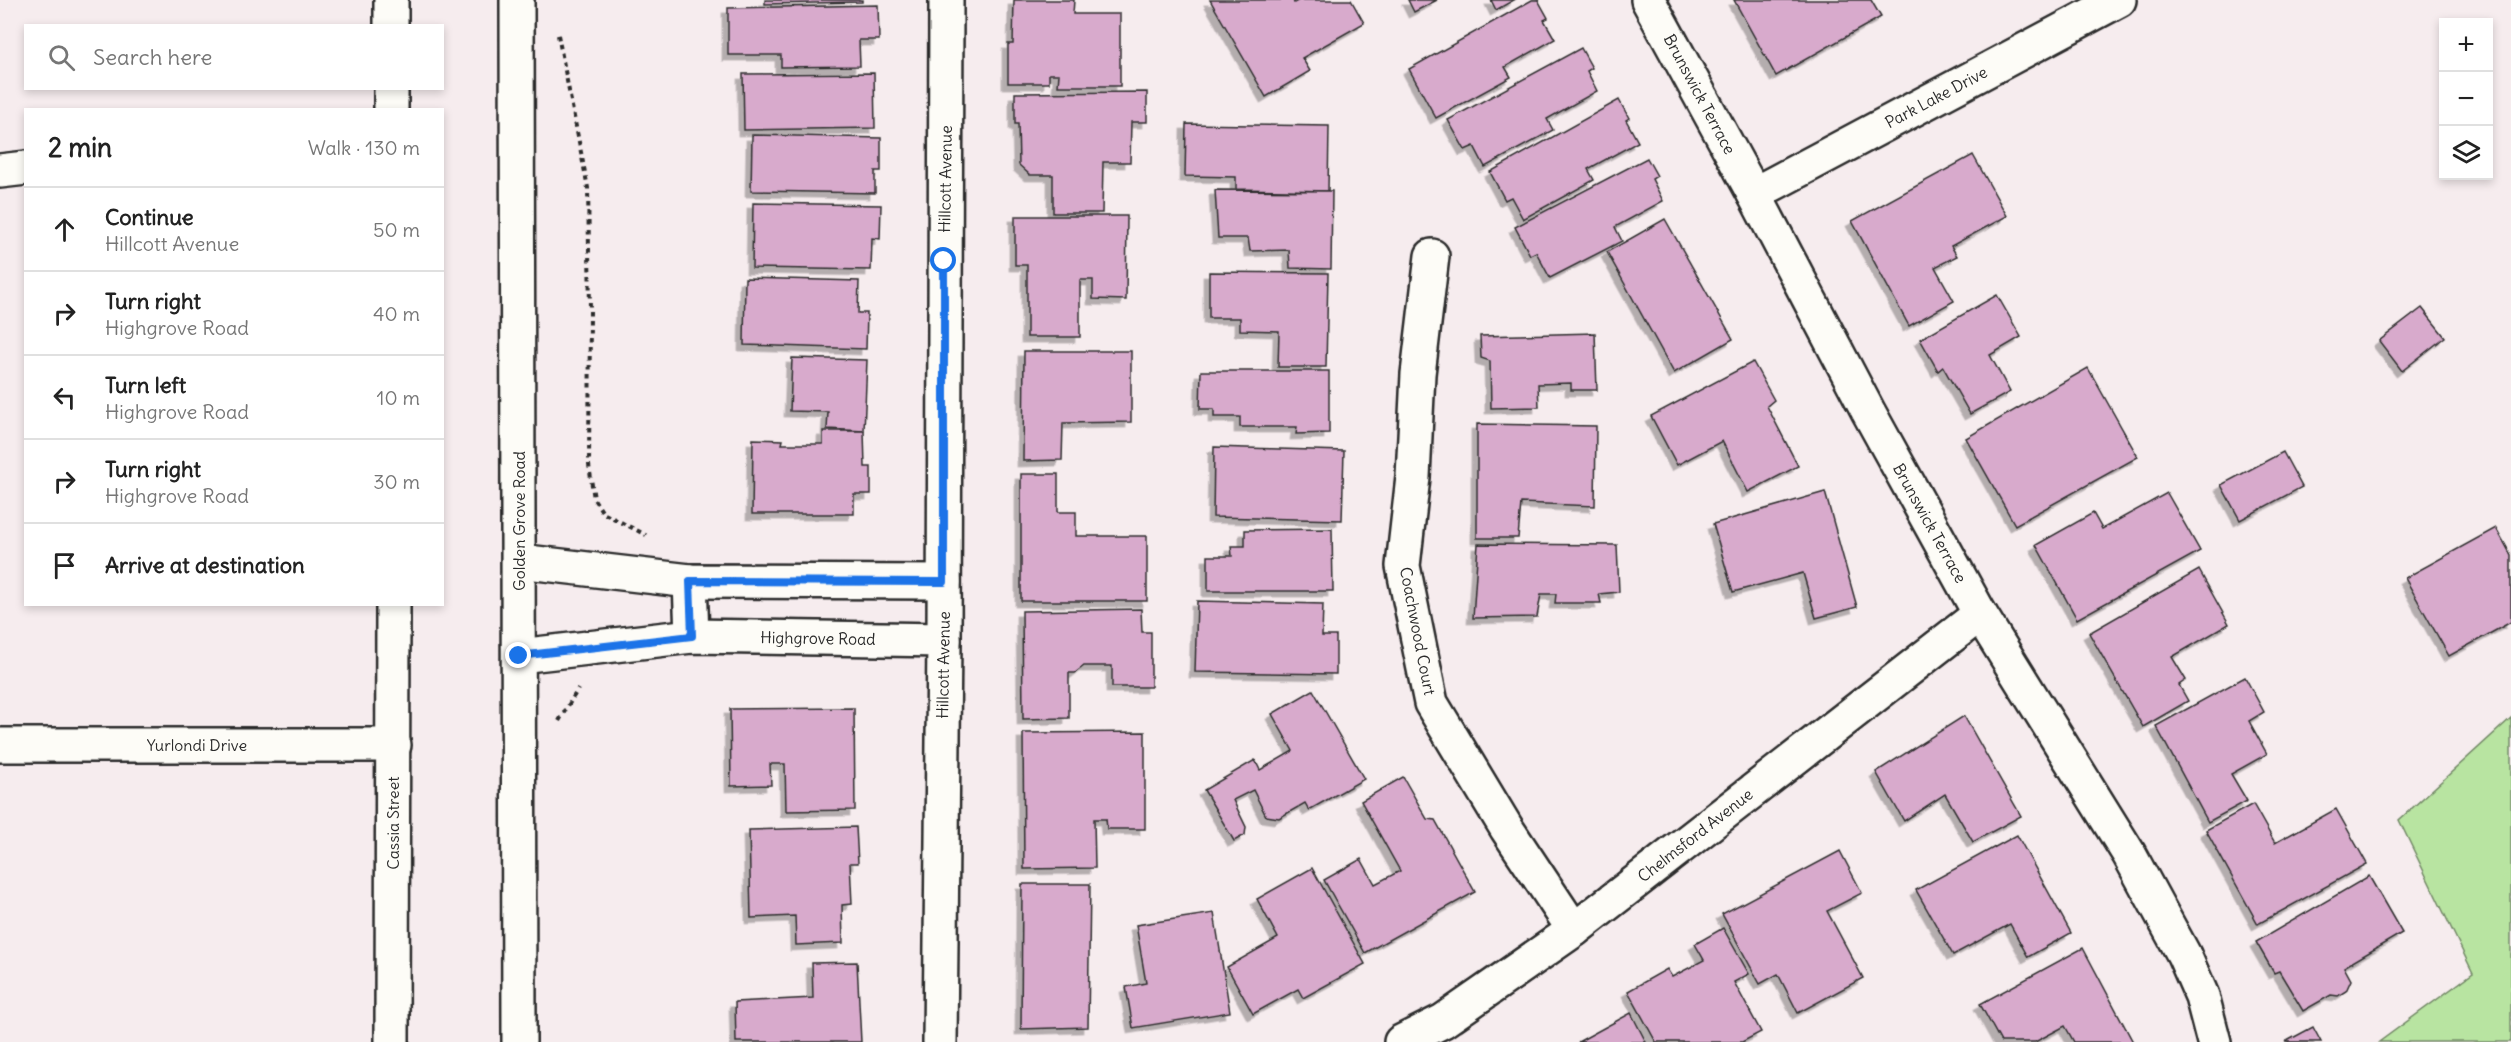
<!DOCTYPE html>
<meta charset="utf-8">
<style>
body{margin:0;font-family:Delius,sans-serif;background:#f2f2f2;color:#222}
.controls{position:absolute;right:18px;top:18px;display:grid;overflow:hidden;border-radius:0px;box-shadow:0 3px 9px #0003}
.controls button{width:54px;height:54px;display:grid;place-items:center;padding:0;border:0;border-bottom:2px solid #e0e0e0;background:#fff;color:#222;font:30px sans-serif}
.stop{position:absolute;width:18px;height:18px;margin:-14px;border:4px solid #1a73e8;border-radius:50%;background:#fff}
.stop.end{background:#1a73e8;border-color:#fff;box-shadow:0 2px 6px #0008}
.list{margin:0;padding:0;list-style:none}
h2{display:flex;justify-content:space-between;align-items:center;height:78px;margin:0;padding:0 24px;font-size:26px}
h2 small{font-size:20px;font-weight:400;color:#767676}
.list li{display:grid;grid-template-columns:39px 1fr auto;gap:18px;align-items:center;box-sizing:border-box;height:84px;padding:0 24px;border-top:2px solid #e0e0e0}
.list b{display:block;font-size:22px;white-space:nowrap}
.list p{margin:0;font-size:20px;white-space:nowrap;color:#767676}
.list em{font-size:20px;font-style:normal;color:#767676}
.icon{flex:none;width:33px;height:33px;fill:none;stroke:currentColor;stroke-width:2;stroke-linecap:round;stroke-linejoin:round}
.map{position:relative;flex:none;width:2511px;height:1042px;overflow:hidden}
.search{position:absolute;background:#fff;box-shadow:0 3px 9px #0003;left:24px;top:24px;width:420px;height:66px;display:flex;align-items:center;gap:15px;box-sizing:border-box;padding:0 21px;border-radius:0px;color:#767676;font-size:22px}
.panel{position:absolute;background:#fff;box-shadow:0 3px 9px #0003;left:24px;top:108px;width:420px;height:498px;border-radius:0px}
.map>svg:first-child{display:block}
.green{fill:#b8e4a1;stroke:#728866;stroke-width:1.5}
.building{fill:#d8aacc;stroke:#2b2b2b;stroke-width:1.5;filter:url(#shadow)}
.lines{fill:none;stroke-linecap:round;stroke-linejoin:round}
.minor-casing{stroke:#2b2b2b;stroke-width:38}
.major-casing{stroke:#2b2b2b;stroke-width:38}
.path{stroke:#2b2b2b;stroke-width:4;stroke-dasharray:4.5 4.5;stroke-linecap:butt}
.minor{stroke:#fdfcf7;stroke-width:33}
.major{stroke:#fdfcf7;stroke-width:33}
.route{stroke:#1a73e8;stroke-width:8}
.labels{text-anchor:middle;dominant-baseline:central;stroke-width:4.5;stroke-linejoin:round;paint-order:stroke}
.street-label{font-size:16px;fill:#2b2b2b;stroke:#fdfcf7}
</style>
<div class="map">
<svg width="2511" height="1042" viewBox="0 0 2511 1042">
<defs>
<filter id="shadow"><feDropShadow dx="-5.5" dy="5.5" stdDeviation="0" flood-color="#0004"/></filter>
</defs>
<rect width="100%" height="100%" fill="#f6ecee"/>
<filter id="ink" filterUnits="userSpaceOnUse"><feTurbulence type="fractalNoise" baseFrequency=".0167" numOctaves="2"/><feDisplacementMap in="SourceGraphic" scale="12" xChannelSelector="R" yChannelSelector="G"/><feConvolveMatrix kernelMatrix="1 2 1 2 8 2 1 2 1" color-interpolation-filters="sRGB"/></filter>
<g filter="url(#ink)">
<!-- green -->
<path class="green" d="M2511 718V1042H2379L2473 973 2399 820Z"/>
<!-- building -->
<g class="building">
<path d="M765 0H862V2L765 4Z"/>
<path d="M1014 0H1074L1073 14H1120V86H1058L1059 74H1049V83H1008V44H1013Z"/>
<path d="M1210 0H1293L1294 3 1299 0H1351L1364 23 1302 58 1310 71 1266 97Z"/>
<path d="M1408 0H1437L1414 12Z"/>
<path d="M1491 0H1514L1496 10Z"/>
<path d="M1532 0H1538L1548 18 1544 20 1555 39 1505 67 1511 77 1436 118 1409 69Z"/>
<path d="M1734 0H1871L1881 17 1776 76Z"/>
<path d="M878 5 879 40H859L860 66 781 67V55H728V8Z"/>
<path d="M1581 48 1592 68 1587 71 1597 91 1547 119 1553 130 1485 167 1474 146 1465 150 1448 120Z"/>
<path d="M874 73 875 128 744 130 743 74Z"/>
<path d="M1147 92V122H1131L1130 162H1103L1102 213H1053V175H1030L1019 165 1018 124H1015V93Z"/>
<path d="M1619 100 1629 118 1626 120 1638 142 1588 169 1594 180 1523 219 1511 197 1505 200 1490 172Z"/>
<path d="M1186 124 1329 126 1328 191 1236 189V177L1185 176Z"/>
<path d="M752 135 881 138V171H875V193L751 191Z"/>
<path d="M1973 155 2007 216 1951 246 1957 256 1935 267 1954 301 1909 326 1852 221Z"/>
<path d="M1647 158 1657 176 1652 179 1663 201 1615 227 1622 241 1550 278 1536 252 1530 255 1515 227Z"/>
<path d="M1215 190 1332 191 1331 269 1290 268 1289 250 1250 251 1248 238H1218Z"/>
<path d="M753 203 881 205 880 239 872 238 871 270 752 268Z"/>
<path d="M1015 216H1127L1126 300 1093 299V280H1080V337H1027V265H1015Z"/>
<path d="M1665 219 1733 339 1674 373 1607 252Z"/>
<path d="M1209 272 1328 273 1326 367H1278L1279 331 1240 330V318H1209Z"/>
<path d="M745 278 859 281 858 313H867L866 349 744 345Z"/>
<path d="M1997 295 2021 337 1990 355 2010 392 1970 414 1943 367 1938 371 1920 339Z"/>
<path d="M2422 308 2445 337 2402 371 2379 341Z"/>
<path d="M1595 333 1597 390H1571V383L1538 384 1539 407 1491 408 1490 361 1481 358 1480 336Z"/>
<path d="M1024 351H1131V422L1063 423 1062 460 1023 461Z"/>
<path d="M792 358 867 360 864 431 827 429 828 412 790 411Z"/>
<path d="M1753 362 1774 400 1767 406 1798 466 1748 492 1722 441 1677 465 1651 416Z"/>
<path d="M2088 368 2138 457 2015 525 1966 438Z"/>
<path d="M1201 371H1329V433L1296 434 1297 427H1240V417H1214V409H1200Z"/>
<path d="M1477 424 1596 426 1595 506 1521 503 1518 538H1477Z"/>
<path d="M823 431H864L865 467H871V494H854V514H752L753 439 783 440 782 444H823Z"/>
<path d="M1214 447 1344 451 1342 520 1213 517Z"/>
<path d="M2283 452 2302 487 2240 520 2221 485Z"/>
<path d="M1021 474H1058V512H1076V536H1147V601H1021Z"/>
<path d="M1825 492 1857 607 1816 618 1803 573 1733 592 1713 524Z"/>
<path d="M2167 493 2200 551 2077 619 2036 545 2093 513 2102 529Z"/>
<path d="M2496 528 2511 555V622L2449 656 2405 578Z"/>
<path d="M1332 529 1333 591H1208V556H1232L1231 546H1245V530Z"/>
<path d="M1478 544 1617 545 1619 592 1599 594 1601 603H1555L1556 594H1541L1537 617 1473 618Z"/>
<path d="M2199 570 2229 624 2172 657 2186 680 2179 685 2188 701 2143 727 2089 633Z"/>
<path d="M1197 601 1323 604 1322 636H1336V674L1195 672Z"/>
<path d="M1141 609 1142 632H1151V687H1112V666H1084L1075 673H1069V718L1023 719 1022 611Z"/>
<path d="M2245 677 2264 712 2249 721 2267 754 2231 774 2247 801 2208 822 2156 726Z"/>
<path d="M1313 690 1364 779 1309 810 1305 803 1279 818 1266 816 1253 790 1233 800 1246 827 1245 835 1234 841 1204 790 1255 760 1260 770 1293 751 1272 714Z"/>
<path d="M854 708 855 810 786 811 785 764H770L771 785 731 786 730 709Z"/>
<path d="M1964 716 2021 816 1973 842 1945 794 1904 821 1876 772Z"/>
<path d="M1145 732V829H1107L1106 819H1094L1095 868 1024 869 1023 733Z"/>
<path d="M1403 777 1427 819 1435 820 1475 892 1365 953 1324 880 1361 859 1375 884 1400 871 1361 801Z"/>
<path d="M2253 804 2275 843 2336 809 2367 864 2258 924 2206 830Z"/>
<path d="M856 827 858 863H850L852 904 842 905 843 943 796 945 795 916 751 918 749 830Z"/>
<path d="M2017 835 2071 933 2028 957 2010 924 1953 955 1916 890Z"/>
<path d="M1840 851 1862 893 1827 911 1863 978 1798 1013 1778 974 1760 984 1722 914Z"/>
<path d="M1312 868 1365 964 1303 998 1298 989 1253 1014 1227 967 1278 938 1257 899Z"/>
<path d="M2369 876 2402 933 2344 967 2351 980 2346 991 2338 996 2331 995 2303 1011 2279 971 2274 973 2256 942Z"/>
<path d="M1022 884H1090L1088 1027 1021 1029Z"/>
<path d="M1214 913 1230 1012 1133 1028 1126 987 1146 983 1136 925Z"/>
<path d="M1723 928 1749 974 1734 982 1761 1032 1742 1042H1656L1628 991 1667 969 1672 977 1704 960 1695 944Z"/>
<path d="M2083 948 2133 1042H2074L2065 1026 2035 1042H2001L1980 1004Z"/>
<path d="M857 962 861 1042H736L735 1002 813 998 812 963Z"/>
<path d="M1631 1013 1646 1042H1578Z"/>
<path d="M2313 1027 2321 1042H2285Z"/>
</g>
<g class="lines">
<defs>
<g id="minor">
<path d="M1648 0 1754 194 1868 411 1980 614 2129 854 2184 955 2202 996 2214 1042"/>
<path d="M391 26V0"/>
<path d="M391 110V88"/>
<path d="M0 171 26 168"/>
<path d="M1754 194 2119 0"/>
<path d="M1432 256 1418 374 1413 477 1403 566 1431 703 1507 829 1574 930"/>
<path d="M519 561 690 581 944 582"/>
<path d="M690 581 692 636"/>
<path d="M519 656 692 636 944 640"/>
<path d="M0 745H394"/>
<path d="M392 1042 393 604"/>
<path d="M940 1042 944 640 946 0"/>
<path d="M1401 1042 1443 1021 1574 930 1980 614"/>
</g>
<path id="major" d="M517 0 519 1042"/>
</defs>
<!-- minor casing -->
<use href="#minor" class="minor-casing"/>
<!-- major casing -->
<use href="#major" class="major-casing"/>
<!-- path -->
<g class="path">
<path d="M558 35 588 188 590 310 589 465 594 499 603 513 646 535"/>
<path d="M559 721 578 689"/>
</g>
<!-- minor -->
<use href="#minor" class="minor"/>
<!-- major -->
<use href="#major" class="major"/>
</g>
</g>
<g class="lines" filter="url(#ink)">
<!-- route -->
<path class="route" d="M519 656 692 636 690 581 944 582V261"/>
</g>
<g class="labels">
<!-- street labels -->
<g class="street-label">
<text transform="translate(1700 94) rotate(62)">Brunswick Terrace</text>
<text transform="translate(1936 97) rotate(-28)">Park Lake Drive</text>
<text transform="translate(945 179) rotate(-89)">Hillcott Avenue</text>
<text transform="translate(519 521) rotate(-90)">Golden Grove Road</text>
<text transform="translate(1930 523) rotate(61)">Brunswick Terrace</text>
<text transform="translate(1418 631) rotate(79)">Coachwood Court</text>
<text transform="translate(818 638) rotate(1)">Highgrove Road</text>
<text transform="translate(943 665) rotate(-89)">Hillcott Avenue</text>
<text x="197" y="745">Yurlondi Drive</text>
<text transform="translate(393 823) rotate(-90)">Cassia Street</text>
<text transform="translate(1695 835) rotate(-38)">Chelmsford Avenue</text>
</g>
</g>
</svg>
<div class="controls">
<button>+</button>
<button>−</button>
<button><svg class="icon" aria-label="layers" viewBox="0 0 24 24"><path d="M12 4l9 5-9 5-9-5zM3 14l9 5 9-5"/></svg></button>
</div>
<div class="stop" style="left:944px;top:261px"></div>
<div class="stop end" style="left:519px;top:656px"></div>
<div class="search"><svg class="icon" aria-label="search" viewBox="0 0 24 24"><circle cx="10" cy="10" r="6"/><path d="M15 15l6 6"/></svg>Search here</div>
<section class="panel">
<h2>2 min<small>Walk · 130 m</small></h2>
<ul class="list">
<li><svg class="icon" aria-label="ahead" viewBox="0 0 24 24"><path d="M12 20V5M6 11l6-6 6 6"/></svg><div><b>Continue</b><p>Hillcott Avenue</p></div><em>50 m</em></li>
<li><svg class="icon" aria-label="right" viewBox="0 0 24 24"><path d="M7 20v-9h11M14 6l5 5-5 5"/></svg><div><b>Turn right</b><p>Highgrove Road</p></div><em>40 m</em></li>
<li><svg class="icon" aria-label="left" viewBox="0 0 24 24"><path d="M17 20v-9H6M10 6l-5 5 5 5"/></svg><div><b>Turn left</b><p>Highgrove Road</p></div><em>10 m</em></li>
<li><svg class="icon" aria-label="right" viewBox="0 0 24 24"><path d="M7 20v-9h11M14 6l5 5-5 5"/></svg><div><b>Turn right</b><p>Highgrove Road</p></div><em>30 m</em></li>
<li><svg class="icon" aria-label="arrive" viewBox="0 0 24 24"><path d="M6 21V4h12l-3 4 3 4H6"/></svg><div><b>Arrive at destination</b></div></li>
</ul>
</section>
</div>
